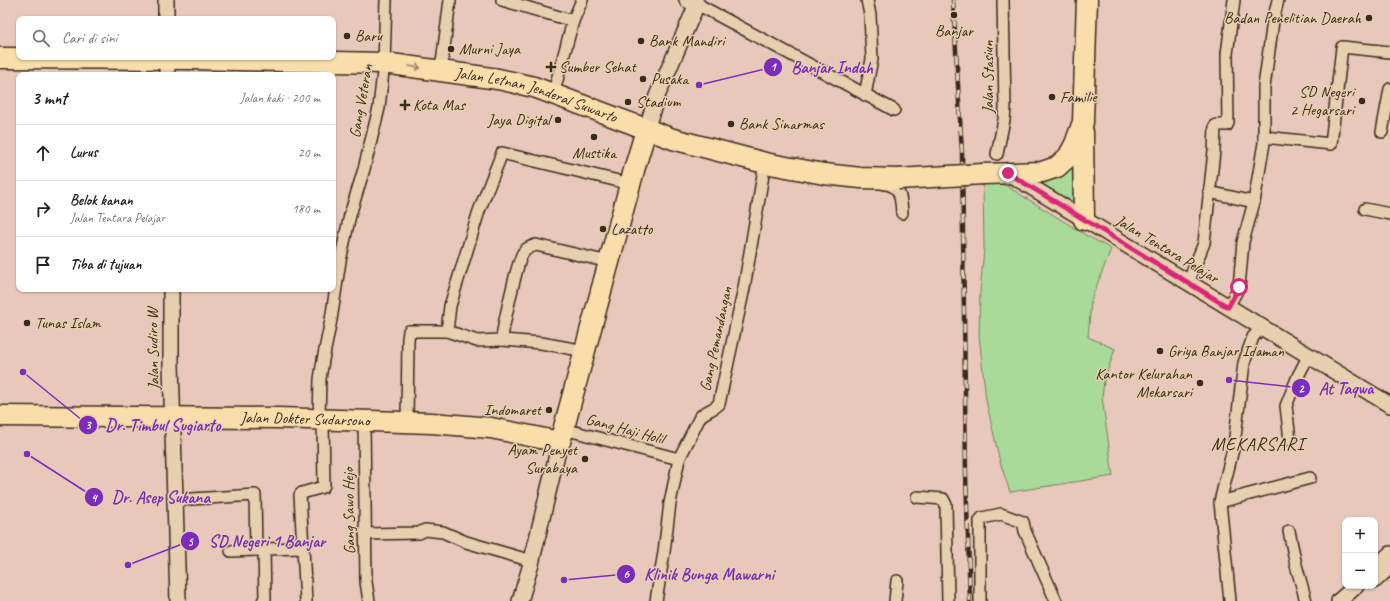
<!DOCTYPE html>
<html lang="id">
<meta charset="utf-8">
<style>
body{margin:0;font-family:Caveat,sans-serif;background:#f6f6f6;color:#222}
.controls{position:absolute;right:12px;bottom:12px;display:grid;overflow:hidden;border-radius:8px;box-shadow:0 1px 3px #0004}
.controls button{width:36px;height:36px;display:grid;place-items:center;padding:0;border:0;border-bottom:1px solid #e0e0e0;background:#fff;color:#222;font:20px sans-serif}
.stop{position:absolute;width:12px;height:12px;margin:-9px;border:3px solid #db2777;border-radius:50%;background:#fff}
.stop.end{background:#db2777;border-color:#fff;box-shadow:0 1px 4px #0008}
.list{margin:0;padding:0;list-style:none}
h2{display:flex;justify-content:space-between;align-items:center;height:52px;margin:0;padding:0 16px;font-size:17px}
h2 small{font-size:13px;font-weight:400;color:#767676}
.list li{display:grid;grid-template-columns:26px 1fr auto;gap:12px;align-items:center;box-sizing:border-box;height:56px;padding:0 16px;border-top:1px solid #e0e0e0}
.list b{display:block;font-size:15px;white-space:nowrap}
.list p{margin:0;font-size:13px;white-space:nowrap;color:#767676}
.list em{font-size:13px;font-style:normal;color:#767676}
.icon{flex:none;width:22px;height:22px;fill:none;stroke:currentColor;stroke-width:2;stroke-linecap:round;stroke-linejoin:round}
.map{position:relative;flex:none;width:1390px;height:601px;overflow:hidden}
.search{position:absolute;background:#fff;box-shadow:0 1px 3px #0004;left:16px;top:16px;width:320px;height:44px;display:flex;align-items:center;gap:10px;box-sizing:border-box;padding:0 14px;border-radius:8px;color:#767676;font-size:15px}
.panel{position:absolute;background:#fff;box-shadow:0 1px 3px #0004;left:16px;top:72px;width:320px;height:220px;border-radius:8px}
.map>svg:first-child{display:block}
.green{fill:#aada9a;stroke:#72825c}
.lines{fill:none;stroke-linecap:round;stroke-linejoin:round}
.street-casing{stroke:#3b2a1e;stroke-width:14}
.secondary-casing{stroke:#3b2a1e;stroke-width:18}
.highway-casing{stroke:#3b2a1e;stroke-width:23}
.street{stroke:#e7cfaf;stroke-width:11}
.secondary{stroke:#e7cfaf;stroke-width:15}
.highway{stroke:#f9deab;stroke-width:20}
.rail-casing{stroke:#3b2a1e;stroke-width:4.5}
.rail{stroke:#e7cfaf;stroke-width:3;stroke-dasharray:9;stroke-linecap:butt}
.highway-bridge-casing{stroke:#3b2a1e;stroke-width:23;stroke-linecap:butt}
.highway-bridge{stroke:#f9deab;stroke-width:20}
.oneway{stroke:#9a8464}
.route{stroke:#db2777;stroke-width:5}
.poi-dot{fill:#3b2a1e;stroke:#e7cfaf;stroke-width:1.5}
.labels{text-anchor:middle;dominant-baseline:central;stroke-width:3;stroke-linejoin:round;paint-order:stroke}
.poi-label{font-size:16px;fill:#3b2a1e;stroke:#e7cfaf;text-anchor:start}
.street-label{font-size:16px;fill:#3b2a1e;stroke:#e7cfaf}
.quarter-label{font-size:18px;letter-spacing:1px;fill:#3b2a1e;stroke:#e7cfaf}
.leader{fill:none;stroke:#7b2cbf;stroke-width:1.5}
.callout-dot{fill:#7b2cbf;stroke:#e7cfaf;stroke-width:1.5}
.mark-label{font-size:12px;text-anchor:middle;font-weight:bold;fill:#fff}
.callout-label{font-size:17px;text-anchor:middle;font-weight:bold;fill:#7b2cbf;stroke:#e7cfaf;stroke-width:3;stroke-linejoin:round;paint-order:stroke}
</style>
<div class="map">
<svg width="1390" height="601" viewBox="0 0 1390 601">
<rect width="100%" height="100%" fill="#e8c8ba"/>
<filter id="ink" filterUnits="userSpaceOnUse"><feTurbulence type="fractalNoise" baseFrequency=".025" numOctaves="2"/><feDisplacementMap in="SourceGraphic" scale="8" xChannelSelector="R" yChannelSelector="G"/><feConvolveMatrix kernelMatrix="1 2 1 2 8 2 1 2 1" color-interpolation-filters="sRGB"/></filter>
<g filter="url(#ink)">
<!-- green -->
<g class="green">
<path d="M1078 158 1079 206 1039 182Z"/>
<path d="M983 182 1005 185 1084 234 1111 249 1091 300 1088 337 1115 349 1104 381 1102 397 1113 476 1010 492 1000 462 986 400 979 335 980 291 984 249Z"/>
</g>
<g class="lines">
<defs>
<g id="street">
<path d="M502 0 573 21"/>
<path d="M697 4 894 110"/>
<path d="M441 71 450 0"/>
<path d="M553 95 573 21 582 0"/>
<path d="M865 95 872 59 870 15 867 0"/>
<path d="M1382 132 1390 89"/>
<path d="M1264 137 1331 144 1342 47 1390 52"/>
<path d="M997 154 1004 120 1005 108 1003 0"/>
<path d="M885 184C901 185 901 200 902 213"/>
<path d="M1209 192 1254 202 1264 143V87L1273 21 1278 0"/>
<path d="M1365 209 1390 214"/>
<path d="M1188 283 1204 243 1214 151 1215 126 1217 125H1227L1228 123 1227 54 1234 0"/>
<path d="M1228 307 1239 287 1243 242 1254 202"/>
<path d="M447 331 450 306 479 211 502 153C545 163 588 174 631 184"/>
<path d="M585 351 541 343 502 340C502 330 518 259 523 253 526 248 530 247 536 245L609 262"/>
<path d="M319 419 320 379 323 360 331 320 340 261 350 215 364 169 379 108 384 63 386 0"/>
<path d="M364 421 366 582 369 601"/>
<path d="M407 422 408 339 409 331H447L477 341 502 340"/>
<path d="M564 429 679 459"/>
<path d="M1290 440 1286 406 1298 376 1309 355"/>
<path d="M917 497 943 499 946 505 948 601"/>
<path d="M176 500 255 495 256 550 264 549 265 599 263 601"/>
<path d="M1220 502 1310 478"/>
<path d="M1289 531 1296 565 1306 601"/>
<path d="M365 534 419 533 425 530 443 532 466 542 532 561"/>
<path d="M264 549 303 548"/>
<path d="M231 551 256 550"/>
<path d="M306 601 300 495 302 493 323 487 324 485 323 419"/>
<path d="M656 601 664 552 670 503 679 459 700 417C706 410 712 411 719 404L744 288 765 163"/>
<path d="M895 601 897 581"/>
<path d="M980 601V521L982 518 1001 514 1023 522 1025 531 1056 601"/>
<path d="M1230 601 1220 502 1234 445 1244 363 1253 337 1262 327"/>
</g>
<g id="secondary">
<path d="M166 19V0"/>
<path d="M167 57V75"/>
<path d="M646 130 657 96 697 4 687 0"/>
<path d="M1008 173 1390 405"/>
<path d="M171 289V364L178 601"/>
<path d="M1375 568 1390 554"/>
<path d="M1375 580 1390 566"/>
<path d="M520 601 531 564 560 442"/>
<path d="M1339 601 1356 586"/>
</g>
<g id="highway">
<path id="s1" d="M0 58 192 59 384 63 498 79 534 87 673 139 765 163 824 174 861 178 898 179"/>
<path d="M1083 132 1084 220"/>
<path d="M983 174 1042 172 1057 167 1068 157 1075 144 1083 122 1087 0"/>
<path id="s2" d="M0 416 278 418 432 423 491 428 560 442 634 170 646 130"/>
</g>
</defs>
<!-- street casing -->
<use href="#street" class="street-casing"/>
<!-- secondary casing -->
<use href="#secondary" class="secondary-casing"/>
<!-- highway casing -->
<use href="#highway" class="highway-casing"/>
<!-- street -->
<use href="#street" class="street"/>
<!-- secondary -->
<use href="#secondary" class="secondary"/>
<!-- highway -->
<use href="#highway" class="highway"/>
<defs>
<path id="rail" d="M953 0 962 153 966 474 970 601"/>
</defs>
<!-- rail casing -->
<use href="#rail" class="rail-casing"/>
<!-- rail -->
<use href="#rail" class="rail"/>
<defs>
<path id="highway-bridge" d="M898 179 983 174"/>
</defs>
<!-- highway-bridge casing -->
<use href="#highway-bridge" class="highway-bridge-casing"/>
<!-- highway-bridge -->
<use href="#highway-bridge" class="highway-bridge"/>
</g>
<!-- one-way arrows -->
<defs><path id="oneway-shaft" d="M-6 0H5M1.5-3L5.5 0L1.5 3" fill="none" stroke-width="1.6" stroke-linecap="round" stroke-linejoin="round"/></defs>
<use class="oneway" href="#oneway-shaft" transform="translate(415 67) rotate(8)"/>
</g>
<g class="lines" filter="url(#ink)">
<!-- route -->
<path class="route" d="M1008 173 1228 307 1239 287"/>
</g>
<!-- markers -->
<g class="poi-dot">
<circle cx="954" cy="15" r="4"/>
<circle cx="1369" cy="18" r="4"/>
<circle cx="347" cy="36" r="4"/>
<circle cx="641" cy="41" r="4"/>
<circle cx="451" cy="49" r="4"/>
<path d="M549 61h4v4h4v4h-4v4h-4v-4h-4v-4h4z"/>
<circle cx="643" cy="79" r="4"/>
<circle cx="1052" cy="97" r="4"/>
<circle cx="1362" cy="101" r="4"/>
<circle cx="628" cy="102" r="4"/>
<path d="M403 99h4v4h4v4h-4v4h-4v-4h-4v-4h4z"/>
<circle cx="558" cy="120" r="4"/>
<circle cx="731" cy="124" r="4"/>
<circle cx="594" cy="137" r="4"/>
<circle cx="603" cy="229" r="4"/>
<circle cx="27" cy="323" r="4"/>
<circle cx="1160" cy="351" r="4"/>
<circle cx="1200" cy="383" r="4"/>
<circle cx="549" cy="410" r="4"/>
<circle cx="585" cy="459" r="4"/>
</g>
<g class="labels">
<!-- poi labels -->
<g class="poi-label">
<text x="1361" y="18" text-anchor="end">Badan Penelitian Daerah</text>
<text x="954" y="31" text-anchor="middle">Banjar</text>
<text x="355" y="36">Baru</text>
<text x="649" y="41">Bank Mandiri</text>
<text x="459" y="49">Murni Jaya</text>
<text x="559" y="67">Sumber Sehat</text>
<text x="651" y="79">Pusaka</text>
<text x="1354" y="92" text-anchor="end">SD Negeri<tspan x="1354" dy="18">2 Hegarsari</tspan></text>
<text x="1060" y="97">Familie</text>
<text x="636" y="102">Stadium</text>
<text x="413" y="105">Kota Mas</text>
<text x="550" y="120" text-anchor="end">Jaya Digital</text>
<text x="739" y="124">Bank Sinarmas</text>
<text x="594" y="153" text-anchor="middle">Mustika</text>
<text x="611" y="229">Lazatto</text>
<text x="35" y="323">Tunas Islam</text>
<text x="1168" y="351">Griya Banjar Idaman</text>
<text x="1192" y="374" text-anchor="end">Kantor Kelurahan<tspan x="1192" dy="18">Mekarsari</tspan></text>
<text x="541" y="410" text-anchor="end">Indomaret</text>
<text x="577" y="450" text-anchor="end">Ayam Penyet<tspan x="577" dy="18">Surabaya</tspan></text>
</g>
<!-- street labels -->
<g class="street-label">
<text transform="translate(988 77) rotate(-90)">Jalan Stasiun</text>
<text stroke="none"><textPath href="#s1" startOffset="540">Jalan Letnan Jenderal Suwarto</textPath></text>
<text transform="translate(361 101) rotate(-80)">Gang Veteran</text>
<text transform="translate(1167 249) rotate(31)">Jalan Tentara Pelajar</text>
<text transform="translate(716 339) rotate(-78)">Gang Pemandangan</text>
<text transform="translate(153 349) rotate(-91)">Jalan Sudiro W</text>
<text stroke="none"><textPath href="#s2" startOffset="305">Jalan Dokter Sudarsono</textPath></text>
<text transform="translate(625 429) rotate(15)">Gang Haji Holil</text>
<text transform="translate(349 511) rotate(-91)">Gang Sawo Hejo</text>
</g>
<!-- quarter labels -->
<g class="quarter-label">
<text x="1258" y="444">MEKARSARI</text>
</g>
</g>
<!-- callouts -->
<path class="leader" d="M699 85L773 67M1229 380L1301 388M23 372L88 425M27 454L94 497M128 565L190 541M564 580L626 574"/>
<g class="callout-dot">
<circle cx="699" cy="85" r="4"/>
<circle cx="1229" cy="380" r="4"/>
<circle cx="23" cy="372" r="4"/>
<circle cx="27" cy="454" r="4"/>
<circle cx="128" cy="565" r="4"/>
<circle cx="564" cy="580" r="4"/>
<circle cx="773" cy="67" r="10"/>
<circle cx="1301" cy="388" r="10"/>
<circle cx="88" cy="425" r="10"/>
<circle cx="94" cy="497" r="10"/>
<circle cx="190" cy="541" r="10"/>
<circle cx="626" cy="574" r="10"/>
</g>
<g class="mark-label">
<text x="773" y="71">1</text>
<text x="1301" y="393">2</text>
<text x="88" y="429">3</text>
<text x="94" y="502">4</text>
<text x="190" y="546">5</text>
<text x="626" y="578">6</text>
</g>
<g class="callout-label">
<text x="832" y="73">Banjar Indah</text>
<text x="1346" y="394">At Taqwa</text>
<text x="163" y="431">Dr. Timbul Sugiarto</text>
<text x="161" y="503">Dr. Asep Sukana</text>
<text x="267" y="547">SD Negeri 1 Banjar</text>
<text x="709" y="580">Klinik Bunga Mawarni</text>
</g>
</svg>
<div class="controls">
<button>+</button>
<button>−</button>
</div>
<div class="stop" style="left:1239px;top:287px"></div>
<div class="stop end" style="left:1008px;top:173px"></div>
<div class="search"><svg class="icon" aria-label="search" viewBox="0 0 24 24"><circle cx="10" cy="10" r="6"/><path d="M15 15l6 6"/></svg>Cari di sini</div>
<section class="panel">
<h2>3 mnt<small>Jalan kaki · 200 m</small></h2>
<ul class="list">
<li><svg class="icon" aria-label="ahead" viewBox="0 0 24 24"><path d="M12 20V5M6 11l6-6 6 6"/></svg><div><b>Lurus</b></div><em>20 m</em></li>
<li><svg class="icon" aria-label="right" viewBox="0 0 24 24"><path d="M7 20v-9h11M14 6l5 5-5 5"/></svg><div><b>Belok kanan</b><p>Jalan Tentara Pelajar</p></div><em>180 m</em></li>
<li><svg class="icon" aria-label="arrive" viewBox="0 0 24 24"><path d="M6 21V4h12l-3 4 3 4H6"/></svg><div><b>Tiba di tujuan</b></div></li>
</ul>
</section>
</div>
